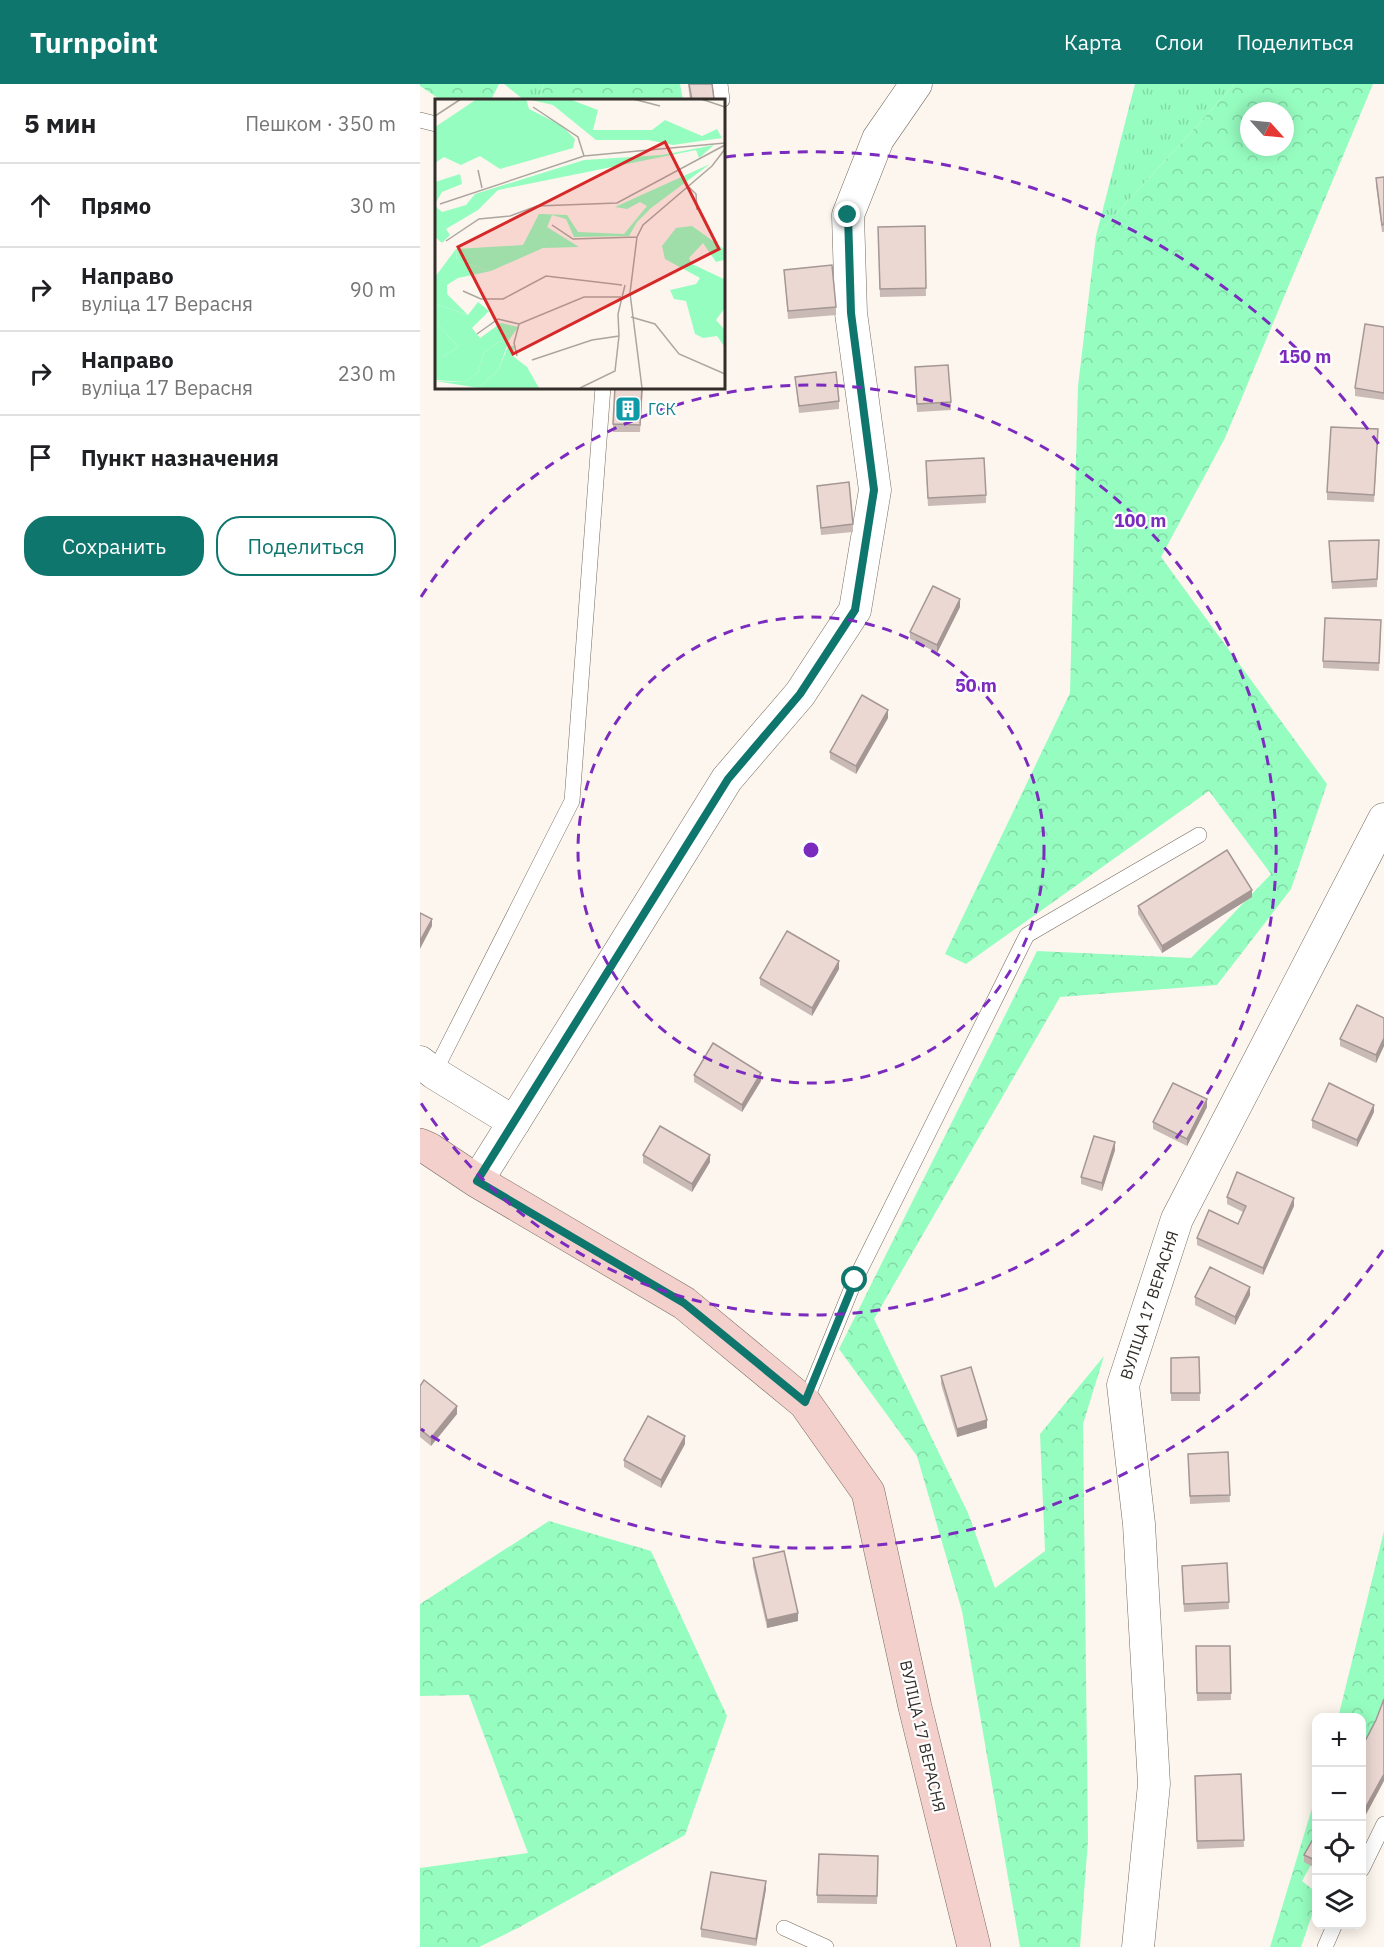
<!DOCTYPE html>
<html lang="ru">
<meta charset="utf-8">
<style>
body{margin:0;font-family:"IBM Plex Sans",sans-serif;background:#f6f6f6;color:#202124}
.controls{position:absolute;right:18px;bottom:18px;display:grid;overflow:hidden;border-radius:12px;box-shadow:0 3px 15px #0003}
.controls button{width:54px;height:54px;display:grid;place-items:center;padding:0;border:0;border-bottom:2px solid #e0e0e0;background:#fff;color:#202124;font:30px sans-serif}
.compass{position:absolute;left:820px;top:18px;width:54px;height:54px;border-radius:50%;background:#fff;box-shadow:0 3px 15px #0003;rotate:117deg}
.stop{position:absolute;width:18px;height:18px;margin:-14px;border:4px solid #0f766e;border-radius:50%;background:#fff}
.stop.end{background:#0f766e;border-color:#fff;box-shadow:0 2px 6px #0008}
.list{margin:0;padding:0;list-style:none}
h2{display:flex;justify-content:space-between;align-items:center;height:78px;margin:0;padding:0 24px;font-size:26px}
h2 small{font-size:20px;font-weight:400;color:#757577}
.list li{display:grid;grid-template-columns:39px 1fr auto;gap:18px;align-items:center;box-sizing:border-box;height:84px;padding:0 24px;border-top:2px solid #e0e0e0}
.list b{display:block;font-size:22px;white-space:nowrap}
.list p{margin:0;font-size:20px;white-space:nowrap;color:#757577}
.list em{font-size:20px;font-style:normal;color:#757577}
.actions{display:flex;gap:12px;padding:18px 24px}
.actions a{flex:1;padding:14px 0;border:2px solid #0f766e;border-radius:24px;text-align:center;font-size:21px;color:#0f766e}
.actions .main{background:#0f766e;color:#fff}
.icon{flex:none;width:33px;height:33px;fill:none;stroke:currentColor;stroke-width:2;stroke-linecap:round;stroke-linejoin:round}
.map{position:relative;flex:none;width:964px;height:1863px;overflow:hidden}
header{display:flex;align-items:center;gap:36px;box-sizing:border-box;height:84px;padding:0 30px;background:#0f766e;color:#fff}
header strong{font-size:28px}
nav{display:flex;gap:33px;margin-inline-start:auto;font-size:21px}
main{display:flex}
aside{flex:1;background:#fff}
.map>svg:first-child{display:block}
.grass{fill:url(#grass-tufts)}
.forest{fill:url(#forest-crowns);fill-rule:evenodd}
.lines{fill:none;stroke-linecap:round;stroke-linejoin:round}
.lane-casing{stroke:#756b5f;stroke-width:16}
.street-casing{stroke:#756b5f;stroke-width:33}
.secondary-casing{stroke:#756b5f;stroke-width:34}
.lane{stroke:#fff;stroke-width:15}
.street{stroke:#fff;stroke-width:32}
.secondary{stroke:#f3d0cb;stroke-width:33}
.wall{fill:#cabab5}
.shaded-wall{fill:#a49794}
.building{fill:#ebd8d3;stroke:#a49794;stroke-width:1.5}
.route{stroke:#0f766e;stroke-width:8}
.ring{fill:none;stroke:#7b2cbf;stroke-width:3;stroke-dasharray:10 8}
.labels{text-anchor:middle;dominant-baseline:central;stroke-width:4.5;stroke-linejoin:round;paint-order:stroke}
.culture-label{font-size:16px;fill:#0d838f;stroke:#fff;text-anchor:start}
.street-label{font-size:16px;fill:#322d28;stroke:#fff}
.inset-road{fill:none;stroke:#aca69f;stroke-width:1.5}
.view{fill:#d62828;fill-opacity:0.15;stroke:#d62828;stroke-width:3}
.inset-edge{fill:none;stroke:#322d28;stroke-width:3}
.centre{fill:#7b2cbf;stroke:#fff;stroke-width:3}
.ring-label{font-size:18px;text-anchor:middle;font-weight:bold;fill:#7b2cbf;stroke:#fff;stroke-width:4.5;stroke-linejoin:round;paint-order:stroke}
</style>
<header>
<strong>Turnpoint</strong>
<nav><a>Карта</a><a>Слои</a><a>Поделиться</a></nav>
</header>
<main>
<aside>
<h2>5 мин<small>Пешком · 350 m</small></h2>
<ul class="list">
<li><svg class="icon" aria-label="ahead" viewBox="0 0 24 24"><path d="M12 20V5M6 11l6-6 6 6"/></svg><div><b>Прямо</b></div><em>30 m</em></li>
<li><svg class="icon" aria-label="right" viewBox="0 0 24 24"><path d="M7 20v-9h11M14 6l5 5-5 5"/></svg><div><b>Направо</b><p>вуліца 17 Верасня</p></div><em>90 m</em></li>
<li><svg class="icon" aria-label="right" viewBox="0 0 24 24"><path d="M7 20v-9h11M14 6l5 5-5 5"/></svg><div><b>Направо</b><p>вуліца 17 Верасня</p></div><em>230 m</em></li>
<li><svg class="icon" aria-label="arrive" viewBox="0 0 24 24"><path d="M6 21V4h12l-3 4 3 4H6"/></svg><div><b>Пункт назначения</b></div></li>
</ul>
<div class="actions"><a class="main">Сохранить</a><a>Поделиться</a></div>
</aside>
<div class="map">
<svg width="964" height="1863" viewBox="0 0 964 1863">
<defs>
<pattern id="grass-tufts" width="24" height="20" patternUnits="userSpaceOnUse" patternTransform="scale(1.5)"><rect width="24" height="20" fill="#96fdc0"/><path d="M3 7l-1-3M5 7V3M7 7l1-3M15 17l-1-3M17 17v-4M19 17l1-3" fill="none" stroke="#82d9a5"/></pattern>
<pattern id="forest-crowns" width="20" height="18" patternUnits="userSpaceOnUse" patternTransform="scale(1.5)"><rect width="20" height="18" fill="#96fdc0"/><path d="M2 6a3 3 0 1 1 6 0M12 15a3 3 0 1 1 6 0" fill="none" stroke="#82d9a5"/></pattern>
</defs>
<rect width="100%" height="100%" fill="#fdf6ee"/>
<!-- grass -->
<g class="grass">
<path d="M84 0H124L119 16H104Z"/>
<path d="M715 0H815L676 152Z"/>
</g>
<!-- forest -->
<g class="forest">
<path d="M0 0H79L71 16H21L0 2Z"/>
<path d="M124 0H260L263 16H119Z"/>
<path d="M815 0H953L805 354 741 473 907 700 871 805 797 901 640 913 454 1235 548 1429 575 1504 625 1467 620 1350 684 1272 663 1340 668 1756 660 1863H600L542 1527 497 1372 419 1265 617 867 771 874 851 790 789 707 546 880 525 870 650 609 658 302 676 152ZM829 27H865V63H829Z"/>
<path d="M129 1437 231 1467 307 1632 265 1751 98 1844 59 1863H0V1784L108 1769 49 1611 0 1612V1520Z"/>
<path d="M964 1447V1658L942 1696V1634H918Z"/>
<path d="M896 1711V1772L882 1797 896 1808V1819L881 1863H850Z"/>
</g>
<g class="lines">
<defs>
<g id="lane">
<path d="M300 0 302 16"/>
<path d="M0 36 16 40"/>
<path d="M14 989 152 717 183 303"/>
<path d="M385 1319 435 1196 607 851 779 751"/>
<path d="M942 1785 964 1740"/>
<path d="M364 1844 406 1863"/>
<path d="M905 1863 915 1840"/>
</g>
<g id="street">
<path d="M0 978 14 989 94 1038 57 1097"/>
<path d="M94 1038 307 695 380 610 435 526 455 406 431 229 428 131 458 55 496 0"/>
<path d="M718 1863 734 1700 719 1440 703 1301 757 1135 964 735"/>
</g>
<path id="secondary" d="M0 1061 9 1065 57 1097 264 1219 385 1319 448 1408 495 1623 554 1863"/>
</defs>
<!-- lane casing -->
<use href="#lane" class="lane-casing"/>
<!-- street casing -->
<use href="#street" class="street-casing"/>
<!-- secondary casing -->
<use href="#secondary" class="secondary-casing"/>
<!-- lane -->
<use href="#lane" class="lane"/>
<!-- street -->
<use href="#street" class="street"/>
<!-- secondary -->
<use href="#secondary" class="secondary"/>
</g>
<!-- wall -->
<g class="wall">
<path d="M268 0H292L294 16H270Z"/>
<path d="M964 93V148H962L956 101V94Z"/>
<path d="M505 142 506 212 460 213 458 143Z"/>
<path d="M364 186 416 223V231L368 235Z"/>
<path d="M964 243V316L935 312V304Z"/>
<path d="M495 283 531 318V326L497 328Z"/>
<path d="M375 293 419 317V325L379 329Z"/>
<path d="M223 303 220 348H193V340Z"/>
<path d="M958 353 954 418 907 416V408Z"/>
<path d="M506 385 566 411V419L508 422Z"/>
<path d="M397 402 433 440V448L401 451Z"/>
<path d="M959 456 957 503 912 505 909 457Z"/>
<path d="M540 523 517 569 490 555V548Z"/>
<path d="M961 544 959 587 903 584V577Z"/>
<path d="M468 634 436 690 410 675V668Z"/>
<path d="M832 813 742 869 718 830V822Z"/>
<path d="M419 885 392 932 340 901V894Z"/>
<path d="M964 934V962L956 979 920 962V955Z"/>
<path d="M274 991 341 997 322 1028 274 998Z"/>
<path d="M787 1023 767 1062 733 1045V1038Z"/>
<path d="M954 1028 937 1063 892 1044V1036Z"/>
<path d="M695 1066 682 1107 661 1100V1093Z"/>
<path d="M223 1071 290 1078 272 1108 223 1079Z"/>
<path d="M807 1113 874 1122 843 1191 777 1161V1154L818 1140 823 1128 807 1120Z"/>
<path d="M830 1211 815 1241 775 1221V1213Z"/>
<path d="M779 1273 780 1317H751V1274Z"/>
<path d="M521 1292 567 1344 537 1353 521 1300Z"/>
<path d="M0 1302 37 1330 11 1362 0 1353Z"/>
<path d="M265 1360 241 1404 204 1383V1376Z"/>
<path d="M808 1368 810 1418 770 1420 768 1370Z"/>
<path d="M333 1474 378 1537 347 1544 333 1482Z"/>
<path d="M807 1479 809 1525 764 1528 762 1489Z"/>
<path d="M776 1562H810L811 1616 777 1617Z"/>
<path d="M821 1690 824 1763 777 1765 775 1692Z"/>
<path d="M897 1748V1785L884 1778V1771Z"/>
<path d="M458 1772 457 1820 397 1819V1811Z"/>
<path d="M346 1805 336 1862 281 1853V1845Z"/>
</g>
<!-- shaded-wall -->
<g class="shaded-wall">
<path d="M540 515V523L517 569V561Z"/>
<path d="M468 626V634L436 690V682Z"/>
<path d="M832 806V813L742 869V862Z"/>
<path d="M12 835V842L0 865V857Z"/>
<path d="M419 877V885L392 932V924Z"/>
<path d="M964 954V962L956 979V971Z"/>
<path d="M341 989V997L322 1028V1021Z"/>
<path d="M787 1015V1023L767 1062V1055Z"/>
<path d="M954 1021V1028L937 1063V1056Z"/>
<path d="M695 1058V1066L682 1107V1099Z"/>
<path d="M290 1071V1078L272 1108V1100Z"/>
<path d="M874 1114V1122L843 1191V1184Z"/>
<path d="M830 1203V1211L815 1241V1233Z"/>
<path d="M37 1322V1330L11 1362V1354Z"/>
<path d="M567 1336V1344L537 1353V1345Z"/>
<path d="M265 1352V1360L241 1404V1396Z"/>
<path d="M378 1529V1537L347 1544V1536Z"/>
<path d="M964 1690V1697L942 1738V1730Z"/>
<path d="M346 1797V1805L336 1862V1855Z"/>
</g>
<!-- building -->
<g class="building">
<path d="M269 0H292L294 15 293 16H272Z"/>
<path d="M964 93V140L962 141 956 94Z"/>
<path d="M505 142 506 204 460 205 458 143Z"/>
<path d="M412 181 416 223 368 227 364 186Z"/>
<path d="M945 240 964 243V309L935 304Z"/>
<path d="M528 281 531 318 497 320 495 283Z"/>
<path d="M416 288 419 317 379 322 375 293Z"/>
<path d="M195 303H222L220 341 193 340Z"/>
<path d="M911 343 958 345 954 411 907 408Z"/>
<path d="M564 374 566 411 508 414 506 377Z"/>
<path d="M429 398 433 440 401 444 397 402Z"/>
<path d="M959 456 957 495 912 498 909 457Z"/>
<path d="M513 502 540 515 517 561 490 548Z"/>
<path d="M905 534 961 536 959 579 903 577Z"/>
<path d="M442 611 468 626 436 682 410 668Z"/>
<path d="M807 766 832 806 742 862 718 822Z"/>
<path d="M0 829 12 835 0 857Z"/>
<path d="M367 847 419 877 392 924 340 894Z"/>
<path d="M937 921 964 934V954L956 971 920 955Z"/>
<path d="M293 959 341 989 322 1021 274 991Z"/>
<path d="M753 999 787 1015 767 1055 733 1038Z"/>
<path d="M909 999 954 1021 937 1056 892 1036Z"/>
<path d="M240 1042 290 1071 272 1100 223 1071Z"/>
<path d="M674 1052 695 1058 682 1099 661 1093Z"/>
<path d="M817 1088 874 1114 843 1184 777 1154 789 1126 818 1140 826 1122 807 1113Z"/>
<path d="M790 1183 830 1203 815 1233 775 1213Z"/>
<path d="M779 1273 780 1309H751V1274Z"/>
<path d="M551 1283 567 1336 537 1345 521 1292Z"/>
<path d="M4 1296 37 1322 11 1354 0 1345V1302Z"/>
<path d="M228 1332 265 1352 241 1396 204 1376Z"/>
<path d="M808 1368 810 1411 770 1412 768 1370Z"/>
<path d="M364 1467 378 1529 347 1536 333 1474Z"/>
<path d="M807 1479 809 1518 764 1520 762 1482Z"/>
<path d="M776 1562H810L811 1609H777Z"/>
<path d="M964 1615V1690L942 1730V1663L956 1636Z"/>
<path d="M821 1690 824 1756 777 1757 775 1692Z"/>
<path d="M897 1748V1777L884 1771Z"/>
<path d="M399 1770 458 1772 457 1812 397 1811Z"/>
<path d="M291 1788 346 1797 336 1855 281 1845Z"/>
</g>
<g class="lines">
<!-- route -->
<path class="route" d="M428 131 431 229 454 406 435 526 380 610 308 695 57 1097 264 1219 385 1318 435 1196"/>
</g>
<!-- distance rings -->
<g class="ring">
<circle cx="391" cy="766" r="233"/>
<path d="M1 513A465 465 0 1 1 1 1019"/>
<path d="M963 1166A698 698 0 0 1 1 1345M306 73A698 698 0 0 1 963 366"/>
</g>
<!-- icons -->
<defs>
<symbol id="building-square" viewBox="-11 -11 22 22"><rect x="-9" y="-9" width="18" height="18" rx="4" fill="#0f9aa8" stroke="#fff"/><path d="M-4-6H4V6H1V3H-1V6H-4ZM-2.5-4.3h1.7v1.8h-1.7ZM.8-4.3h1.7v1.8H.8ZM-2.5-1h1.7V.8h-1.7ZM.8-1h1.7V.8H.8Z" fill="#fff"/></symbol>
</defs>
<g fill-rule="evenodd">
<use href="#building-square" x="193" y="310" width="30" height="30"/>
</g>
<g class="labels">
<!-- culture labels -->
<g class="culture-label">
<text x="228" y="325">ГСК</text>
</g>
<!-- street labels -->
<g class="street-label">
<text transform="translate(729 1221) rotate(-72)">ВУЛІЦА 17 ВЕРАСНЯ</text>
<text transform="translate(503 1652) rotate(77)">ВУЛІЦА 17 ВЕРАСНЯ</text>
</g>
</g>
<!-- overview -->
<g transform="translate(15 15)">
<rect width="290" height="290" fill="#fdf6ee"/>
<path d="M21 150 22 162 56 172 23 179 12 186V195L33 216 0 205V178ZM0 222 23 248 7 258H0ZM74 241 64 270 44 289 0 282 30 283 43 273 49 254 63 243Z" fill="#96fdc0"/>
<path d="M42 0H91L94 10 126 26 140 40 138 49 65 70 45 57 26 66 9 58 0 64V28ZM92 0H134L163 11 158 31H217L230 21 267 37 282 30 287 39 238 46 213 41H161L118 6ZM279 46 264 59 261 51 63 91 43 111 11 130 15 136 7 144 0 138V107L7 113 31 106 40 95 149 61 227 56ZM275 65 216 109 202 123 194 137 139 138 131 120 117 116 112 128 144 148 108 149 56 172 22 162 21 150 88 146 104 115 132 116 143 133 189 135 212 107 205 103 192 110 180 108ZM25 75 27 85 7 93 0 105V83ZM257 127 289 150V161L281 163 268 144 254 159 257 165 289 180V210L281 221 289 230V247L282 237 268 239 260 235 251 202 239 200 235 191 261 185 265 179 230 160 227 147 241 129ZM43 203 54 212 37 229 45 239 66 224 83 228 74 241 63 243 49 254 43 273 30 283 0 281V258H7L23 248 0 222V205L33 216ZM73 247H79L78 257 92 268 104 289H44L64 270Z" fill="#96fdc0"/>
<path class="inset-road" d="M198 0 225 7M266 0 290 8M98 8 143 38 149 57M0 17 26 0M43 71 47 89M254 88 261 95 262 111M5 105 149 57 290 44M117 126 138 140 202 138M11 142 44 120 75 117 102 107 182 104 290 46M28 192 46 200H68L111 177 187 186M196 218 220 225 244 255 290 275M42 235 63 220 84 225 149 198H186M82 257 79 244 84 225M97 261 157 241 184 237 183 215 190 186M145 289 180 272 184 237M207 289 195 194 202 138 208 126 277 67 290 50"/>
<path class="view" d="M230 43 284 150 78 255 23 148Z"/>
<rect width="290" height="290" class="inset-edge"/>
</g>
<circle cx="391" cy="766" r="9" class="centre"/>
<g class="ring-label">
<text x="885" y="279">150 m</text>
<text x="720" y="443">100 m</text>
<text x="556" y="608">50 m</text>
</g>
</svg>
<div class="controls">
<button>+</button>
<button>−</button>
<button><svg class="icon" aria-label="locate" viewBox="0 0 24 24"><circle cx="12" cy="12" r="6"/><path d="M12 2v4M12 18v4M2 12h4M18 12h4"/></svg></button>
<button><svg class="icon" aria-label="layers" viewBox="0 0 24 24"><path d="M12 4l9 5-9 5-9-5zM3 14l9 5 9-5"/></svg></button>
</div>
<svg class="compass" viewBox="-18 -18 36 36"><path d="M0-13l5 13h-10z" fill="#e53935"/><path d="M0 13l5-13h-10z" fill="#757577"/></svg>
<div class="stop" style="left:435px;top:1196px"></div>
<div class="stop end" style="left:428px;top:131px"></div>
</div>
</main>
